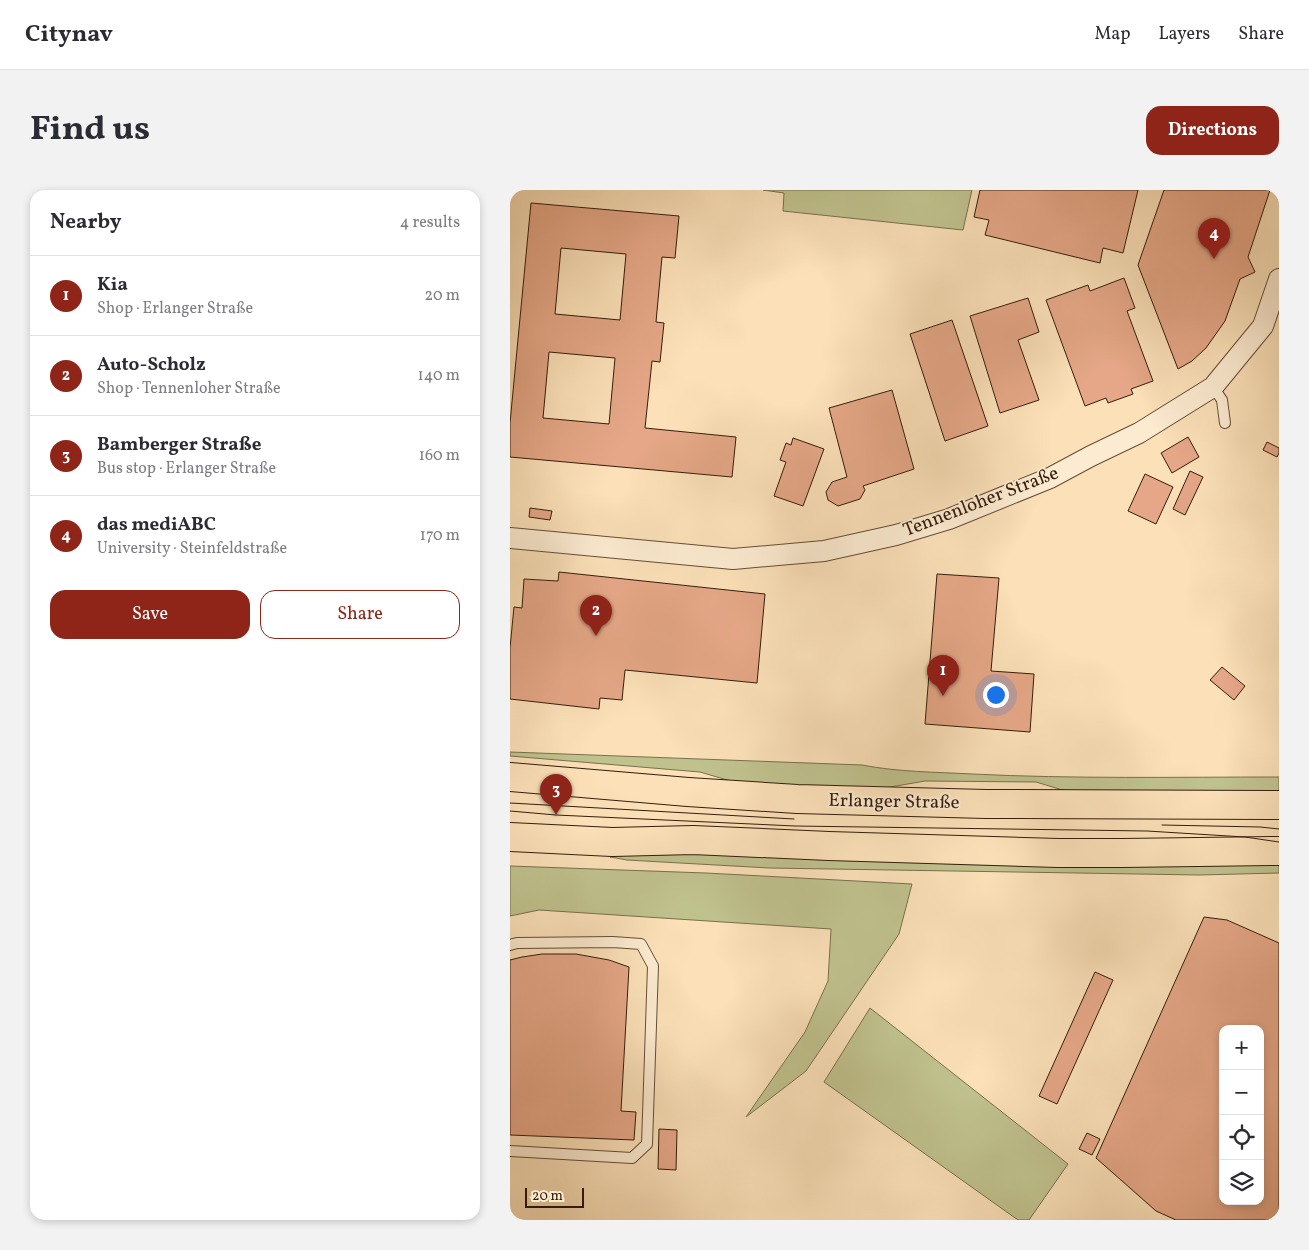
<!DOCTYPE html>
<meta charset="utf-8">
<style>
body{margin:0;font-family:Vollkorn,serif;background:#f2f2f3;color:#2b2b33}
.controls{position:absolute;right:15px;bottom:15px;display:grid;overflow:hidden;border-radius:10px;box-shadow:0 2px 8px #0003}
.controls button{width:45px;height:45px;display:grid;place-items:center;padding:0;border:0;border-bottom:1px solid #e1e1e2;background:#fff;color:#2b2b33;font:25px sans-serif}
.scale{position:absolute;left:15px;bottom:12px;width:59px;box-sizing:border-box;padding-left:5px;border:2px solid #351c0c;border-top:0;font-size:14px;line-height:18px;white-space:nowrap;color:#351c0c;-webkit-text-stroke:4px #fcebd1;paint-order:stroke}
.you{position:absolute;left:485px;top:504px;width:18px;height:18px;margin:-12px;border:4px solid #fff;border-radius:50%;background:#1a73e8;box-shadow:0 0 0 8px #1a73e833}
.badge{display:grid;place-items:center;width:32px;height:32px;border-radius:50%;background:#8f2418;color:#fff;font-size:16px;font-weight:700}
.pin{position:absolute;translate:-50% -41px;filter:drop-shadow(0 1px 2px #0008)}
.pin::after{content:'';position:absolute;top:26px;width:18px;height:15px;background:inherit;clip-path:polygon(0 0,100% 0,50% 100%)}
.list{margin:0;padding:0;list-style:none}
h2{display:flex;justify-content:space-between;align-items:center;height:65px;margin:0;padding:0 20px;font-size:21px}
h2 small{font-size:16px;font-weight:400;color:#7c7c81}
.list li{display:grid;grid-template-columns:32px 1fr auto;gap:15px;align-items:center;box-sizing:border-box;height:80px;padding:0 20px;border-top:1px solid #e1e1e2}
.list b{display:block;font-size:19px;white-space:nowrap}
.list p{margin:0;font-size:16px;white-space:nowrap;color:#7c7c81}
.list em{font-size:16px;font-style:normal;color:#7c7c81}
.actions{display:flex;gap:10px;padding:15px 20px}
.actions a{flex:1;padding:11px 0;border:1px solid #8f2418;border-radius:15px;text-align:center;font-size:18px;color:#8f2418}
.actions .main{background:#8f2418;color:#fff}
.icon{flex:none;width:28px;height:28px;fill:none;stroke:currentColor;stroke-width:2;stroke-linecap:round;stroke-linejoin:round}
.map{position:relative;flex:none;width:769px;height:1030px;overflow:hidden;border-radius:15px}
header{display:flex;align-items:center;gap:30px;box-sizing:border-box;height:70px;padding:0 25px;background:#fff;border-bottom:1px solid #e1e1e2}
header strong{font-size:24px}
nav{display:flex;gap:28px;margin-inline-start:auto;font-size:18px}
.intro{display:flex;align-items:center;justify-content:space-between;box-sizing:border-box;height:120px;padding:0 30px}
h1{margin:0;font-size:35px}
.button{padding:12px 22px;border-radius:15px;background:#8f2418;color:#fff;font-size:18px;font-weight:700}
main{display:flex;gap:30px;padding:0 30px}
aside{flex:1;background:#fff;border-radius:15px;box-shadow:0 2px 8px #0003}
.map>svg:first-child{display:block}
.green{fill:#c0c28e;stroke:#7a6f4d}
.building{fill:#e5a787;stroke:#351c0c;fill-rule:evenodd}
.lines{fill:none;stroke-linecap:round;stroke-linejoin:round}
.lane-casing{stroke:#664d37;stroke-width:12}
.street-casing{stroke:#664d37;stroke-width:22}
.primary-casing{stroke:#351c0c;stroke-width:30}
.lane{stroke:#fcebd1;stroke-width:10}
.street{stroke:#fcebd1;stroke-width:20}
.primary{stroke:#fbe0b8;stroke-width:28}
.tram{stroke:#351c0c;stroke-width:1}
.labels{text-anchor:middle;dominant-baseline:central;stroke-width:4;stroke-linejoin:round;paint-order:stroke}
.street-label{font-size:19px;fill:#351c0c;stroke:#fcebd1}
</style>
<header>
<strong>Citynav</strong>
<nav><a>Map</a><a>Layers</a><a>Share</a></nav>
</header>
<div class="intro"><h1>Find us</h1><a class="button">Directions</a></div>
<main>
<aside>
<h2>Nearby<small>4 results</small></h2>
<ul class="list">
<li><span class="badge">1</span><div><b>Kia</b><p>Shop · Erlanger Straße</p></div><em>20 m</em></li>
<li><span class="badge">2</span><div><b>Auto-Scholz</b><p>Shop · Tennenloher Straße</p></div><em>140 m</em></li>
<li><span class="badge">3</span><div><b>Bamberger Straße</b><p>Bus stop · Erlanger Straße</p></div><em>160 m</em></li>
<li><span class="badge">4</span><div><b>das mediABC</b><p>University · Steinfeldstraße</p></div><em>170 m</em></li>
</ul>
<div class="actions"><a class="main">Save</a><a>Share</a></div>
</aside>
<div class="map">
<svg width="769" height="1030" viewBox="0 0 769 1030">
<rect width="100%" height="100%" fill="#fbe0b8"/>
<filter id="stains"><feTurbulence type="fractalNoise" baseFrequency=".004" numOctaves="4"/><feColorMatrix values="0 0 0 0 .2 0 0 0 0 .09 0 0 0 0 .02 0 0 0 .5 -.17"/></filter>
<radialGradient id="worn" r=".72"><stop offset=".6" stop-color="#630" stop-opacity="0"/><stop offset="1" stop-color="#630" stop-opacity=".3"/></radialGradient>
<!-- green -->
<g class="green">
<path d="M253 0H462L453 40 273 21 274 3Z"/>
<path d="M0 562 352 575C388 582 425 582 462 584 564 589 667 587 769 587V603L559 602 526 592 415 591 369 599 231 594 190 582 0 566Z"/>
<path d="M149 658 769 670V683L689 685 259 678 117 670 100 667 128 664Z"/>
<path d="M0 676 196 683 402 694 389 744 296 881 236 927 295 842 318 791 321 739 29 720 0 726Z"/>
<path d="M360 818 558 974 519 1030H508L314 892Z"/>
</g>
<!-- building -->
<g class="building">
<path d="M470 0H628L613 63 593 58 590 73 475 45 479 30 464 27Z"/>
<path d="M654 0H760L738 67 745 82 730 89 715 131 696 158 682 171 668 179 628 75Z"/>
<path d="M21 13 169 26 165 68 152 67 146 132 154 133 150 172 142 171 135 238 226 247 222 287 0 267V233ZM51 58 116 64 110 130 45 124ZM39 162 105 168 99 234 33 228Z"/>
<path d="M614 88 625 118 617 121 643 191 621 199 623 204 598 213 596 208 575 216 536 110 578 95 580 101Z"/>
<path d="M518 108 529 142 508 150 529 210 490 223 460 126Z"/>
<path d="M442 130 478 236 435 251 400 144Z"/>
<path d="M382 200 404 279 353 296 355 300 350 309 328 316 318 310 316 302 322 292 337 287 319 218Z"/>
<path d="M678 247 689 267 662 283 651 263Z"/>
<path d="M283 248 314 259 293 316 264 306 276 272 270 270 276 253 281 255Z"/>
<path d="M757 252 769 258V263L767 267 753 260Z"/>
<path d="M680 281 693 287 675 325 663 319Z"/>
<path d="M635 284 663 297 646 334 618 321Z"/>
<path d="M20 318 42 321 40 330 19 327Z"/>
<path d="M49 382 255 404 247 493 115 480 112 510 90 508 89 519 0 509V458L4 417 12 418 14 389 48 391Z"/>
<path d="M427 384 489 388 481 481 524 484 520 542 415 534Z"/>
<path d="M712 477 735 496 724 510 700 490Z"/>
<path d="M694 727 717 730 769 753V1020L764 1030H666L646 1021 586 968ZM713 839H750V1011H713Z"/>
<path d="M32 764H66L99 770 119 777 111 921 126 922 124 950 0 945V770L12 767Z"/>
<path d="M585 782 603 790 547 914 529 906Z"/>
<path d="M149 939 167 940 166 980 148 979Z"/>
<path d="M577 943 590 949 582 965 569 959Z"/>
</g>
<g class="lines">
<defs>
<g id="lane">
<path d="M703 197 712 210 715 233"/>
<path d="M0 755 7 753 103 752 131 754 143 776 137 954 122 968 0 961"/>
</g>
<path id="street" d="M0 348 223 369 314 361 386 345 439 329 540 288 581 266 629 243 703 197 753 136 769 89"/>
<g id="primary">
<path d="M0 587 178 602 287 609 476 614 769 615"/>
<path d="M0 647 102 652 183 650 319 656 548 663H612L769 661"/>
</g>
</defs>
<!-- lane casing -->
<use href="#lane" class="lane-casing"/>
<!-- street casing -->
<use href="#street" class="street-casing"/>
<!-- primary casing -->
<use href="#primary" class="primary-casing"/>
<!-- lane -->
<use href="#lane" class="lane"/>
<!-- street -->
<use href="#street" class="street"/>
<!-- primary -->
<use href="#primary" class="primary"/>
<!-- tram -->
<g class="tram">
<path d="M0 613 284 629"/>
<path d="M0 621 46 625 285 636 637 641 735 647 769 652"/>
<path d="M652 635 750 637 769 639"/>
</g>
</g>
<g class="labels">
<!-- street labels -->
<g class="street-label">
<text transform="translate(471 312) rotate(-21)">Tennenloher Straße</text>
<text transform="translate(384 612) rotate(1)">Erlanger Straße</text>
</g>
</g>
<rect width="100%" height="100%" filter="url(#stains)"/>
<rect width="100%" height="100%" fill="url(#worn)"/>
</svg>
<div class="controls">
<button>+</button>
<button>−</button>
<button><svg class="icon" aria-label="locate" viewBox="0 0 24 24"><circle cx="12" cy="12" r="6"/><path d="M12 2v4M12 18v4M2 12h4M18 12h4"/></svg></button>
<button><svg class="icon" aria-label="layers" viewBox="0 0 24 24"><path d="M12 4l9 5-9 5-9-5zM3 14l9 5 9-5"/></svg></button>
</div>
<div class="scale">20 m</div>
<div class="you"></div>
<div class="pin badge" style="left:433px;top:506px">1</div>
<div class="pin badge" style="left:86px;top:446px">2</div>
<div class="pin badge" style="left:46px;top:625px">3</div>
<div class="pin badge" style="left:704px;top:69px">4</div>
</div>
</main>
